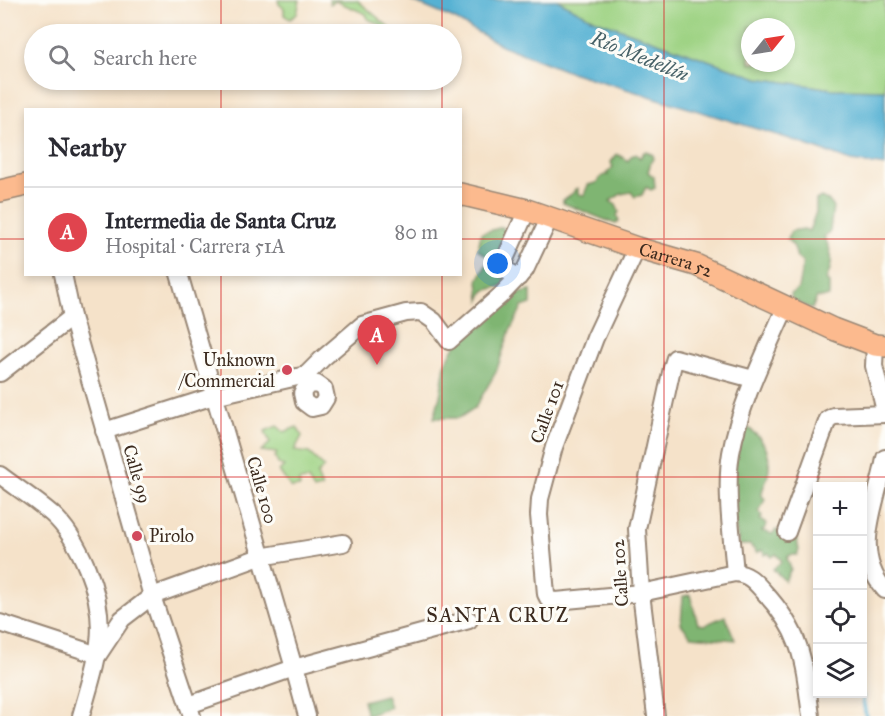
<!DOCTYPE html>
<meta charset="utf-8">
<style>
body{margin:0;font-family:"IM FELL Great Primer",serif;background:#f2f2f3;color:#2b2b33}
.controls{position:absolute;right:18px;bottom:18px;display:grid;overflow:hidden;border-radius:0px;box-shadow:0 3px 9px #0003}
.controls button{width:54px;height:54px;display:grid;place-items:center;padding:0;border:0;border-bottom:2px solid #e1e1e2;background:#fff;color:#2b2b33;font:30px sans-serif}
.compass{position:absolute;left:741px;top:18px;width:54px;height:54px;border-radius:50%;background:#fff;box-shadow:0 3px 9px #0003;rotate:60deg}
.you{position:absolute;left:498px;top:264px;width:21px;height:21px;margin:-15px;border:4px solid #fff;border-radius:50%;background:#1a73e8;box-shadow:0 0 0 9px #1a73e833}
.badge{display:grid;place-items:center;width:39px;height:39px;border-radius:50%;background:#d1495b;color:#fff;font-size:20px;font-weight:700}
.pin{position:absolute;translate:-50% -50px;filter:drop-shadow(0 2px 3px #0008)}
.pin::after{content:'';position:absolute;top:32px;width:21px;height:18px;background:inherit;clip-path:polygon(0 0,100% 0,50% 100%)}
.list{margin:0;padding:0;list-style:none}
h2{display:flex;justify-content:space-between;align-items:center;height:78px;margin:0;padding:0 24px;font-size:26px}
h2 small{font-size:20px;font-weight:400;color:#7c7c81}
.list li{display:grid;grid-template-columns:39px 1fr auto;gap:18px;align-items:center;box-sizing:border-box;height:90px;padding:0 24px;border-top:2px solid #e1e1e2}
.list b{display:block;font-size:22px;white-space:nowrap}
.list p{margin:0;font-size:20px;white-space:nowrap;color:#7c7c81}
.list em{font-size:20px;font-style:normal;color:#7c7c81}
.icon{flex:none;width:33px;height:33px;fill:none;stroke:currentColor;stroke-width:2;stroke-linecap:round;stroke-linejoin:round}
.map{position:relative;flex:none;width:885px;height:716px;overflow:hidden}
.search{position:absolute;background:#fff;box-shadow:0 3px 9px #0003;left:24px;top:24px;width:438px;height:66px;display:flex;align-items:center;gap:15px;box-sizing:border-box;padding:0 21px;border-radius:33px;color:#7c7c81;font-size:22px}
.panel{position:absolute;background:#fff;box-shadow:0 3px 9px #0003;left:24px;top:108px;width:438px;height:168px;border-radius:0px}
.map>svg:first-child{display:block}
.green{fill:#9fd384;stroke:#6d7e51;stroke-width:1.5;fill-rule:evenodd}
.forest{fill:#7fb572;stroke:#5d7048;stroke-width:1.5}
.water{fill:#54b1d3;stroke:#486e78;stroke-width:1.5}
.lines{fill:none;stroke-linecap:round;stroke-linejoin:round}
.stream{stroke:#54b1d3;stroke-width:4}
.minor-casing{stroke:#988674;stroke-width:20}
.major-casing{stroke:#988674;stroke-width:24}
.minor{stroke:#fff;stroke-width:16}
.major{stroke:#fcba8e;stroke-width:21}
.grid{fill:none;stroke:#d62828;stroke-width:1.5;stroke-opacity:0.55}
.poi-dot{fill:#d1495b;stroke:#fdfcf7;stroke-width:2}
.labels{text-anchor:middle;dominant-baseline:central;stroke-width:6;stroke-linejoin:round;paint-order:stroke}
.street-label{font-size:18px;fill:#3b2a1e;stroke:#fdfcf7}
.poi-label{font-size:18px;fill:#3b2a1e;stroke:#fdfcf7;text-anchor:end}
.water-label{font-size:20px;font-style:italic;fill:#456066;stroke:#fdfcf7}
.neighbourhood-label{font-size:20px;letter-spacing:1.5px;fill:#3b2a1e;stroke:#fdfcf7}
</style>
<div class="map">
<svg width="885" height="716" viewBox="0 0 885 716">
<rect width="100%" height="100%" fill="#fdfcf7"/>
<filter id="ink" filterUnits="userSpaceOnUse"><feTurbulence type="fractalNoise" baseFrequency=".0167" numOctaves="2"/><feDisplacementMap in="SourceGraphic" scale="12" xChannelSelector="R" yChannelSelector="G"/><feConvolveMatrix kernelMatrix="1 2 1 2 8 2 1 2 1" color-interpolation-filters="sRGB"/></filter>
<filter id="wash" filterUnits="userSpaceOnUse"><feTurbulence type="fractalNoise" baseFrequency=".008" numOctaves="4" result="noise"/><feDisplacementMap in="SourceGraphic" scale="24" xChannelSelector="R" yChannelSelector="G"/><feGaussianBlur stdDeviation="1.35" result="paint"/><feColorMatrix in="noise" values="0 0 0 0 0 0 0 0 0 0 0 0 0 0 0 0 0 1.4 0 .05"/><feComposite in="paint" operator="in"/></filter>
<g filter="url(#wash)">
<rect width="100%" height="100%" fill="#f5e2c9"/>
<!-- green -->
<g class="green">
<path d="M278 0H300L297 14 290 19 284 15V8L279 4Z"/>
<path d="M329 0H357L391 29 392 33H383L381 25 368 19 366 14 336 1 330 4Z"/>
<path d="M557 0H885V90L832 89 758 78 593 19ZM750 27H786V63H750Z"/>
<path d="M277 426 284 432 297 427 302 436 294 451 309 453 324 467 317 475 322 488 314 490 308 480 299 481 300 487 291 488 279 471 284 466 278 464 275 457 277 453 261 451 270 443 265 431Z"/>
</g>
<!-- forest -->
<g class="forest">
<path d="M646 151 653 155 654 159 651 162 648 172 654 177 655 188 651 190 646 187 642 195 635 197 631 192 621 194 610 201 616 205 619 212 617 215 619 221 615 224 563 203V200L573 193 575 189 578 188V194L584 195 588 185 596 183C601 178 600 175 608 175L607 173 613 168 611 162 617 154 628 161 631 156 636 154 640 158 643 153Z"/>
<path d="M821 197 829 201 833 206 830 231 824 237C833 253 834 262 826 280L829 283V296L822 298 817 297 812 309 792 300 791 294 798 289 803 262 797 258 794 247 787 239 791 231 804 229 809 231 816 212V200Z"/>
<path d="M503 227 507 238 502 244 509 256V284L484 291 480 300 478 280 490 258 478 250 481 233Z"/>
<path d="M531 291V304L522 307 509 333 496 372 475 408 459 418H434L440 396 445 365 456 344 491 299Z"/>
<path d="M744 425C761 436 773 452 768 474 767 482 761 489 762 496L765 499 759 512 762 516 760 519 766 523V527L762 531 772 534 776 530 782 533 795 531 799 550 797 555H790L787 558 791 569 785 581 773 569 782 561 776 554 772 557 768 553 765 555 762 550 757 553 750 545H739L728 491Z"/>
<path d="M690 595 698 624 705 625 725 616 735 640 691 636 681 624 683 596Z"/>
<path d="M386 695 390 707 367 716 363 701Z"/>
</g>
<!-- water -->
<path class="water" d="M409 0H557L593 19 758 78 832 89 885 90V166L851 161 790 139 564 70 501 45 454 19Z"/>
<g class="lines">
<!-- stream -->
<path class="stream" d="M862 694 866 716"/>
</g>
</g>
<g filter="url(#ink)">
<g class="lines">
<defs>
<g id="minor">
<path d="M637 248 595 338 554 447 540 499 539 515 546 594 549 600 556 601 641 593 735 573C749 574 755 582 764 592 803 634 804 663 811 716"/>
<path d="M63 274 72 317 152 596 192 716"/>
<path d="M179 274 294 668 307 716"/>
<path d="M519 277 501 268 527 210"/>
<path d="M875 345 874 366 885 411"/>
<path d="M0 373 72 317"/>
<path d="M306 375 308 385 302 393 304 402 312 408 321 406 326 398 324 389 317 384 308 385"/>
<path d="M104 431 214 396 306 375 322 359 362 325 406 313 421 312 434 321 449 341 501 295 525 270 550 217"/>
<path d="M885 458C878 502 850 551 885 590"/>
<path d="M0 475C17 488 36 500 52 514 68 528 79 549 87 568 111 627 97 658 81 716"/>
<path d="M787 532 828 419 834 416 885 414"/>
<path d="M735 573C732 537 725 488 731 453 740 403 766 352 786 306"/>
<path d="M0 623 98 655 122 619 152 596 260 557 343 543"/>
<path d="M189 705 294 668 469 620"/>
<path d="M656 716 641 593 637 529 672 368 675 358 753 379"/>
</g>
<g id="major">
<path d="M0 191 26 185"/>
<path id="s1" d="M460 194 527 210 637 248 696 265 833 329 875 345 885 346"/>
</g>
</defs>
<!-- minor casing -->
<use href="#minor" class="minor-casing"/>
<!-- major casing -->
<use href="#major" class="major-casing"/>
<!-- minor -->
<use href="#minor" class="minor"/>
<!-- major -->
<use href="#major" class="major"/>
</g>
</g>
<!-- grid -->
<path class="grid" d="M221 0V34M442 0V34M664 0V716M221 80V110M442 80V110M0 239H26M460 239H885M221 274V716M442 274V716M0 477H885"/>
<!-- markers -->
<g class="poi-dot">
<circle cx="287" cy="370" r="6"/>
<circle cx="137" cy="536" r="6"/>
</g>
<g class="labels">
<!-- street labels -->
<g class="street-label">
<text stroke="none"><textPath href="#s1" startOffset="226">Carrera 52</textPath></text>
<text transform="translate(547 412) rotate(-70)">Calle 101</text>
<text transform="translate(137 474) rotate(74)">Calle 99</text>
<text transform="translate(262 490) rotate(74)">Calle 100</text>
<text transform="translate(620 573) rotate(-94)">Calle 102</text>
</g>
<!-- poi labels -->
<g class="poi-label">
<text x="275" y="360">Unknown<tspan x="275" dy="21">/Commercial</tspan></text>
<text x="149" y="536" text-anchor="start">Pirolo</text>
</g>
<!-- water labels -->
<g class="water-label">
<text transform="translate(640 56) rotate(22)">Río Medellín</text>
</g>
<!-- neighbourhood labels -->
<g class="neighbourhood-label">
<text x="498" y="615">SANTA CRUZ</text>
</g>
</g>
</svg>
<div class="controls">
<button>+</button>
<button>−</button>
<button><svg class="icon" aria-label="locate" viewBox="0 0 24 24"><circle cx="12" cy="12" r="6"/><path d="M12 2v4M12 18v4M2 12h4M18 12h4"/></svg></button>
<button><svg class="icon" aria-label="layers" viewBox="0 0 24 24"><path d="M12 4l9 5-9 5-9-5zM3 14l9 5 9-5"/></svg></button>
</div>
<svg class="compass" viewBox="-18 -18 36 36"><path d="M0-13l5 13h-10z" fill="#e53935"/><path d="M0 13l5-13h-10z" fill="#7c7c81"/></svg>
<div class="you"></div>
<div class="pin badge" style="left:377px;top:365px;background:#e0444e">A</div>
<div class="search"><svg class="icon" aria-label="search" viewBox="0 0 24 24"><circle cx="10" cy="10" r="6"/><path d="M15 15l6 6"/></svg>Search here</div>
<section class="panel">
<h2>Nearby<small></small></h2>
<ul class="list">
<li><span class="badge" style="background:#e0444e">A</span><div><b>Intermedia de Santa Cruz</b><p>Hospital · Carrera 51A</p></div><em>80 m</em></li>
</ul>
</section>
</div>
